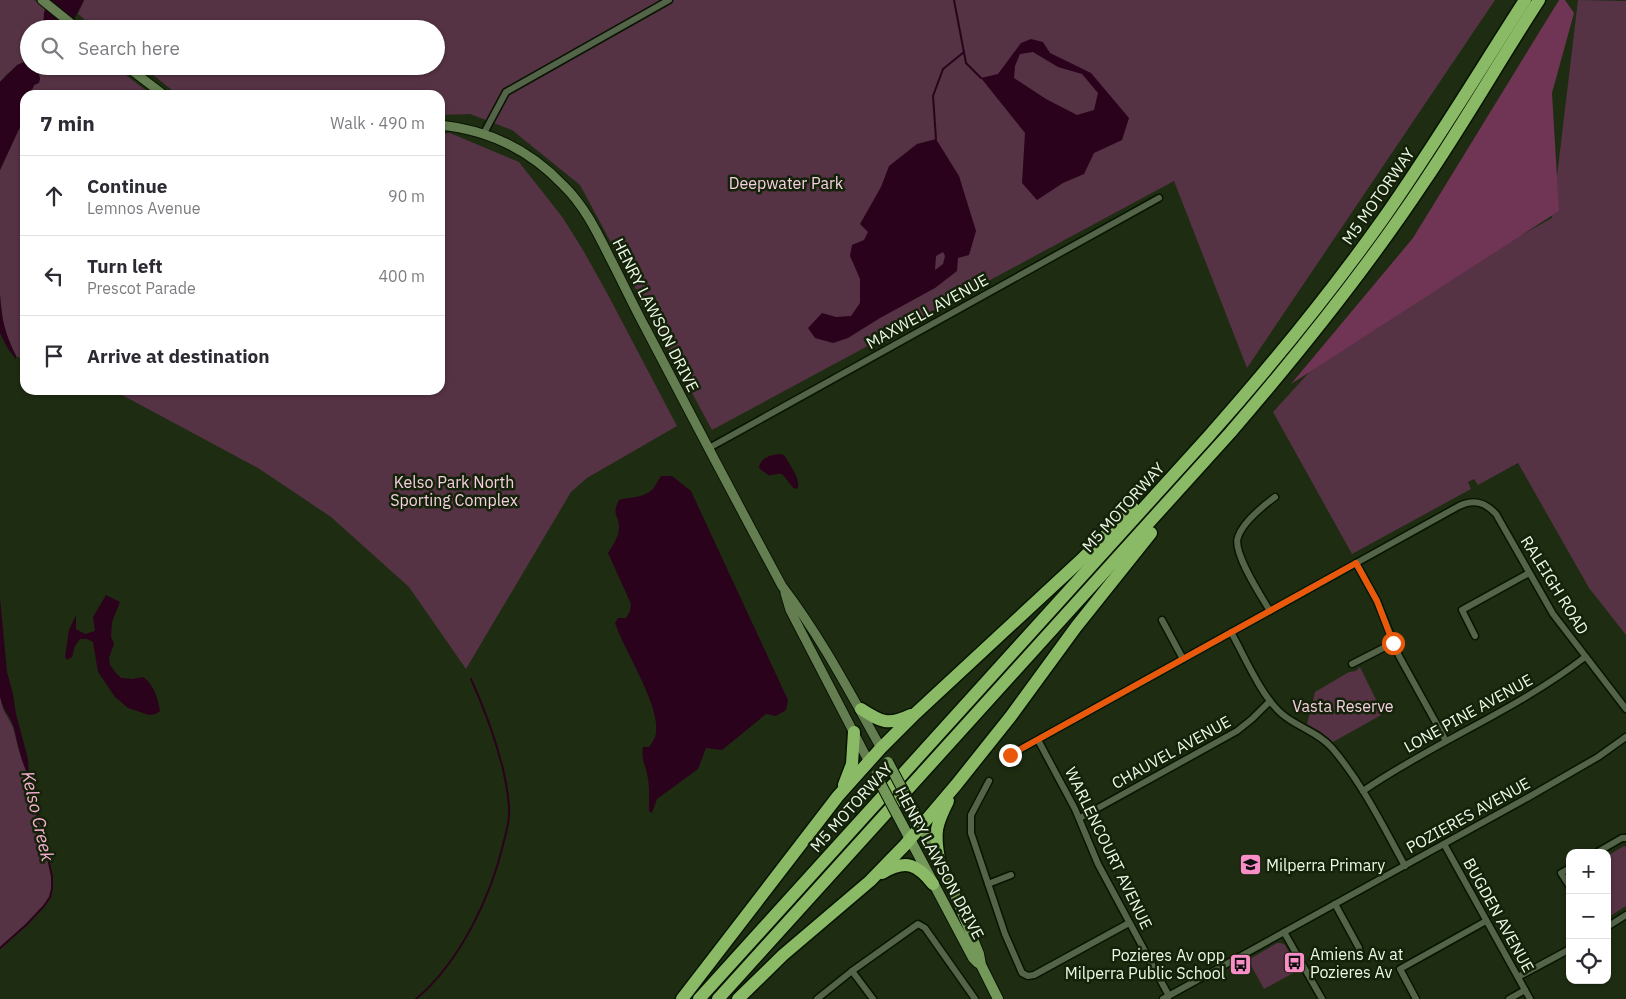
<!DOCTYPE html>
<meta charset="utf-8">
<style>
body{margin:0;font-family:"IBM Plex Sans",sans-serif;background:#f7f7f7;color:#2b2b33}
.controls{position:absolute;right:15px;bottom:15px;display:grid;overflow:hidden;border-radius:10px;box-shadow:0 1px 4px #0004}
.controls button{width:45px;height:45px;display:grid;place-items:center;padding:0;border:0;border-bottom:1px solid #e1e1e2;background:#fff;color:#2b2b33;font:25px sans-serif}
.stop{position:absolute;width:15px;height:15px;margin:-11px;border:4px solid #ea580c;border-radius:50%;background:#fff}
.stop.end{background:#ea580c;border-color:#fff;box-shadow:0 1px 5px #0008}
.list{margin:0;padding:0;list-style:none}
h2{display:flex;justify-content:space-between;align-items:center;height:65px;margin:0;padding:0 20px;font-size:21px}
h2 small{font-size:16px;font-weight:400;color:#7c7c81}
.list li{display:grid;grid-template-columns:32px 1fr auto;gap:15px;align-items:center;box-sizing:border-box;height:80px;padding:0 20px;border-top:1px solid #e1e1e2}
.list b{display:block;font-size:19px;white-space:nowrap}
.list p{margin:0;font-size:16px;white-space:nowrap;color:#7c7c81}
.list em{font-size:16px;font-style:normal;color:#7c7c81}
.icon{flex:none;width:28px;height:28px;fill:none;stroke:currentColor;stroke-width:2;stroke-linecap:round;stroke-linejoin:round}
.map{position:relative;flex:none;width:1626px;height:999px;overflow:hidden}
.search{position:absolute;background:#fff;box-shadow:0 1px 4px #0004;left:20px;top:20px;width:425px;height:55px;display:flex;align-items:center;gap:12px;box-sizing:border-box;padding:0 18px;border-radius:28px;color:#7c7c81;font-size:19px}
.panel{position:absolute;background:#fff;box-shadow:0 1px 4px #0004;left:20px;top:90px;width:425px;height:305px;border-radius:15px}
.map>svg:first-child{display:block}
.green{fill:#553244}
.forest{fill:#703455}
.water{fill:#2b021b;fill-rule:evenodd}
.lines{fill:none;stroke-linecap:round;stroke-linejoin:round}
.stream{stroke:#2b021b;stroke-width:2}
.minor-casing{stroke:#071400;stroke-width:9}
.secondary-casing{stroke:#071400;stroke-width:11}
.primary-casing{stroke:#071400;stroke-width:12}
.motorway-casing{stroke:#071400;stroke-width:15}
.minor{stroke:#536448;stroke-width:6}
.secondary{stroke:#647e51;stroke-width:9}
.primary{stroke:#74985a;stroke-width:10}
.motorway{stroke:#8aba66;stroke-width:12}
.primary-bridge-casing{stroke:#071400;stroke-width:12;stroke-linecap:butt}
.primary-bridge{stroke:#74985a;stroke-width:10}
.route{stroke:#ea580c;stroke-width:6}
.labels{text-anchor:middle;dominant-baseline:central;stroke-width:5;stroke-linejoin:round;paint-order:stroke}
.park-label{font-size:16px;fill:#f7cfe2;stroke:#142209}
.street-label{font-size:16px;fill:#eef8e8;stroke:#142209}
.poi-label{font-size:16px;fill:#eef8e8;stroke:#142209;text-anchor:start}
.water-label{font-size:18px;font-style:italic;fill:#fbb0d5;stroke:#142209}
</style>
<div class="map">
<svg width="1626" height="999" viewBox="0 0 1626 999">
<rect width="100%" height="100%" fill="#1e2c12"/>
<!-- green -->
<g class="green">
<path d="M0 0H34L45 7 43 27 46 29H29V62L26 61 7 74 0 82Z"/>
<path d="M84 0H1495L1247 368 1174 181 712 430 580 185 512 130 470 114 440 115V95H178L142 66H436V29H96L78 14Z"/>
<path d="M1578 0 1626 1V635L1589 588 1518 463 1478 485 1474 479 1468 482 1471 489 1352 554 1273 412 1345 333 1552 218Z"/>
<path d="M37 66H114L152 95H32C30 88 36 83 40 79Z"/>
<path d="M25 116V360L16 356 6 334 3 322 0 295V170Z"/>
<path d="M450 133 519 162 563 218 583 250 607 293 677 426 587 478 571 492 466 669 409 587 331 517 258 468 122 395 109 390H440V134Z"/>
<path d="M1360 667 1383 714 1333 742 1321 732 1307 724 1315 692 1349 672 1356 671Z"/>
<path d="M0 696 3 709 13 727 18 747 26 771 29 775 32 802 45 833 46 848 52 877V889L50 897 44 906 26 925 0 948Z"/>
<path d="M1624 846 1626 847V906L1607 918V856Z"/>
<path d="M1277 943H1281L1285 945 1299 970 1264 989 1248 960Z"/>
</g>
<!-- forest -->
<path class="forest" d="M1559 0H1565L1574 13 1552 93 1559 211 1291 384 1413 238Z"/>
<!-- water -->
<g class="water">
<path d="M49 0H84L70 27 67 29H46L43 27 44 13Z"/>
<path d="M1031 39 1043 42 1050 53 1091 73 1129 118 1122 140 1094 153 1084 174 1063 183 1037 200 1022 183 1025 133 981 78 998 74 1021 43ZM1033 52 1058 67 1082 74 1098 93 1094 110 1077 115 1046 99 1014 78 1015 66 1020 54Z"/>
<path d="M26 61 29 62V66H37L40 79 39 83 34 85 31 92 32 95H25V116L0 170V82L17 65Z"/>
<path d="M936 139 959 176 976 231 969 255 958 258 957 271 935 288 880 318 848 338 833 343 815 338 808 328 822 313 836 317 851 316 860 303V279L850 256 852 245 864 240 868 232 860 224 881 187 889 166 917 144ZM943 252 945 256 943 264 935 270 936 256Z"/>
<path d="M0 295C1 318 6 336 16 356V359L8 349 0 333Z"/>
<path d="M779 454 784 455 786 458C791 467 800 478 798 488L795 489C790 486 785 475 781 474 777 473 772 476 768 475L759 468C760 458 770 455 779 454Z"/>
<path d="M661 476H672L691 491 788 700 786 710 776 716 766 714 722 750 706 748 698 769 657 799 652 813 649 811C649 800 650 786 647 774 645 762 641 761 643 747H649C651 744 654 740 655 737 664 710 624 651 615 623L618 618H626L630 611 631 604 608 553C613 545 619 537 619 527 619 515 611 515 619 500 629 497 643 498 652 490 655 487 658 480 661 476Z"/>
<path d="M106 595 120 602 112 622 111 637 114 644 109 658 110 665 116 673 121 678 133 679 143 677C154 684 158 699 160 711L156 714 149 715 128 708 115 697 98 672 93 642 87 639H80L75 646 72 657 67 660 65 657 69 630 76 615V629L85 634 95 631 93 617Z"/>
<path d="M0 598 7 672 13 694 16 714 28 759 29 775C21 765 17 738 13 725 9 715 2 709 0 696Z"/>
</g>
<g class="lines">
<!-- stream -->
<g class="stream">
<path d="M954 0 966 63 981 78"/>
<path d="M936 139 933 96 943 69 964 52"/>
<path d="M0 948 26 925 44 906 50 897 52 889V877L46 848 45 833 32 802 29 773"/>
<path d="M416 999C460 962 491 897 504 841 506 833 509 823 509 815 510 799 506 784 503 769 495 737 485 710 471 679"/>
</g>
<defs>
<g id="minor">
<path d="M484 133 506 92 669 0"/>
<path d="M709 448 1159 198"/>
<path d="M1356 563 1377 601 1399 656 1446 741"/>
<path d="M1270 611C1261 596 1232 552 1238 537 1243 522 1263 506 1275 497"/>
<path d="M1162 620 1183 659"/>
<path d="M1231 632C1245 657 1261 696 1282 714 1297 727 1318 732 1332 748 1362 783 1383 826 1405 866"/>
<path d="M1475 636 1462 610 1529 573"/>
<path d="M1352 664 1393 643"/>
<path d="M1038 740 1075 809 1098 864 1169 996"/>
<path d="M1010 755 1459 506C1474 499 1485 502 1496 514L1553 614 1626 709"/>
<path d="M989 781 971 815V833L1005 934 1022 973 1028 976 1034 975 1129 923"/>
<path d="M1363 791C1434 742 1517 710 1585 657"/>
<path d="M1080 818 1237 731 1252 719 1270 701"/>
<path d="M1444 844 1530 999"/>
<path d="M1596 853 1622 838H1626"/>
<path d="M1570 868 1561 873 1570 887"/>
<path d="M988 884 1011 875"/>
<path d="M1335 904 1359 948 1361 958"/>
<path d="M1607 927 1626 915"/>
<path d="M1284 932 1322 999"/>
<path d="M852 971 873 999"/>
<path d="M1518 977 1570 949"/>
<path d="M817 999 852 971 918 924 925 928 975 999"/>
<path d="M1163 999 1527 798 1598 757 1626 737"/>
<path d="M1416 999 1400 969 1486 921"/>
<path d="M1509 999 1525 990"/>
</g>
<g id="secondary">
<path d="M42 0 78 29"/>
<path d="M126 66 164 95"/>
<path d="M440 125C489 130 529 149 563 185 584 205 597 232 610 258 622 281 633 305 646 329 691 415 736 501 782 586 821 637 850 693 881 748"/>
<path d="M785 593 790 610 869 762"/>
</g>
<g id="primary">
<path d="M914 811 949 880 979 954 981 965 998 999"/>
<path d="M902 824 973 958 978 963"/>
</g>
<g id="motorway">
<path d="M861 709C881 722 888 726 911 715"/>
<path d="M844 785 852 764 854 732"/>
<path d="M939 859C934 832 936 825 948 801"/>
<path d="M882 873C906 859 917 864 933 884"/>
<path d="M682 999 838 796 881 748 916 713 1081 560 1133 508"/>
<path d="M699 999 1208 437C1270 367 1329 295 1383 219 1433 148 1478 73 1525 0"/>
<path d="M718 999 1230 433C1299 353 1365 271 1424 182 1464 123 1500 60 1539 0"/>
<path d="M738 999 783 955 870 881 905 845 956 785 1011 716 1076 627 1151 533"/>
</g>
</defs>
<!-- minor casing -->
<use href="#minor" class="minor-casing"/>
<!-- secondary casing -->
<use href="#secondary" class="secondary-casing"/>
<!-- primary casing -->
<use href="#primary" class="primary-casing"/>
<!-- motorway casing -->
<use href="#motorway" class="motorway-casing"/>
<!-- minor -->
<use href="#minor" class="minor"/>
<!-- secondary -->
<use href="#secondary" class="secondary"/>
<!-- primary -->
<use href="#primary" class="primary"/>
<!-- motorway -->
<use href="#motorway" class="motorway"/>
<defs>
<g id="primary-bridge">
<path d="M888 762 914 811"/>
<path d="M876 775 902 824"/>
</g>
</defs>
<!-- primary-bridge casing -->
<use href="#primary-bridge" class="primary-bridge-casing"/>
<!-- primary-bridge -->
<use href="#primary-bridge" class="primary-bridge"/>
</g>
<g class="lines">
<!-- route -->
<path class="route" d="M1010 755 1356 563 1377 601 1393 643"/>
</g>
<!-- icons -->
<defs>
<symbol id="school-square" viewBox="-11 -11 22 22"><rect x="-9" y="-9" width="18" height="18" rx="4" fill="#fa8fc7" stroke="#142209"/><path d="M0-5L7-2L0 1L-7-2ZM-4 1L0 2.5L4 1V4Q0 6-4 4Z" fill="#111"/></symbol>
<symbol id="bus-square" viewBox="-11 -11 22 22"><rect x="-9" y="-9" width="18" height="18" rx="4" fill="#fa8fc7" stroke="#142209"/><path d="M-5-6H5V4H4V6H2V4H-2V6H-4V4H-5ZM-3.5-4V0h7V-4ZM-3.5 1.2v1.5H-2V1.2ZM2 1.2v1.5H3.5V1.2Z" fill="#111"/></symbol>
</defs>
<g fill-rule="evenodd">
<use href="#school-square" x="1238" y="852" width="25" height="25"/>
<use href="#bus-square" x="1282" y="950" width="25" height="25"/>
<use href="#bus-square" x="1228" y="952" width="25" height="25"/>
</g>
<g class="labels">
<!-- park labels -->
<g class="park-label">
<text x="786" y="183">Deepwater Park</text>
<text x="454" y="482">Kelso Park North<tspan x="454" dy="18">Sporting Complex</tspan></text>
<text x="1343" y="706">Vasta Reserve</text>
</g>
<!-- street labels -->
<g class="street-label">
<text transform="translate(1378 196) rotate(-55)">M5 MOTORWAY</text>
<text transform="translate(927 311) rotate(-29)">MAXWELL AVENUE</text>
<text transform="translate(656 315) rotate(63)">HENRY LAWSON DRIVE</text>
<text transform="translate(1123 507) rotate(-48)">M5 MOTORWAY</text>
<text transform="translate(1555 585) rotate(58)">RALEIGH ROAD</text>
<text transform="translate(1468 713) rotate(-29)">LONE PINE AVENUE</text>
<text transform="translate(1171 752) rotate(-29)">CHAUVEL AVENUE</text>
<text transform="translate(851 807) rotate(-48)">M5 MOTORWAY</text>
<text transform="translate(1468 815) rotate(-29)">POZIERES AVENUE</text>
<text transform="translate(1109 848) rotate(64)">WARLENCOURT AVENUE</text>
<text transform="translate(940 863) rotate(62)">HENRY LAWSON DRIVE</text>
<text transform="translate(1499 915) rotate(61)">BUGDEN AVENUE</text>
</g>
<!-- poi labels -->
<g class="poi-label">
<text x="1266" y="865">Milperra Primary</text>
<text x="1310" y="954">Amiens Av at<tspan x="1310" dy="18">Pozieres Av</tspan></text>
<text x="1225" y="955" text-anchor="end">Pozieres Av opp<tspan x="1225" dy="18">Milperra Public School</tspan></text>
</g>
<!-- water labels -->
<g class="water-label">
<text transform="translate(38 816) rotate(77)">Kelso Creek</text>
</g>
</g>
</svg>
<div class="controls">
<button>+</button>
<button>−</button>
<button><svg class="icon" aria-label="locate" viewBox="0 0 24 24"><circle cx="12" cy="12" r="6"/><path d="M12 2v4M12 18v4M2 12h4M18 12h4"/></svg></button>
</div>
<div class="stop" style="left:1393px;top:643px"></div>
<div class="stop end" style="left:1010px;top:755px"></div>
<div class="search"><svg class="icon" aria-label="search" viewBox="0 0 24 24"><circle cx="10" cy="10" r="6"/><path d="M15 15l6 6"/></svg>Search here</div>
<section class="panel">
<h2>7 min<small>Walk · 490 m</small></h2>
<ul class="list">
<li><svg class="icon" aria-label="ahead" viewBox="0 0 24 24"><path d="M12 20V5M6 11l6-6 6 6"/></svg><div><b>Continue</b><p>Lemnos Avenue</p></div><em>90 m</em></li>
<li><svg class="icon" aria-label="left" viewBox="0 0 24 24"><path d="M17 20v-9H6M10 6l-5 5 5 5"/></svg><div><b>Turn left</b><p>Prescot Parade</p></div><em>400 m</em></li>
<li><svg class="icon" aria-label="arrive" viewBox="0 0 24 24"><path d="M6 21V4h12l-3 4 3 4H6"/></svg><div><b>Arrive at destination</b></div></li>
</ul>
</section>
</div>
